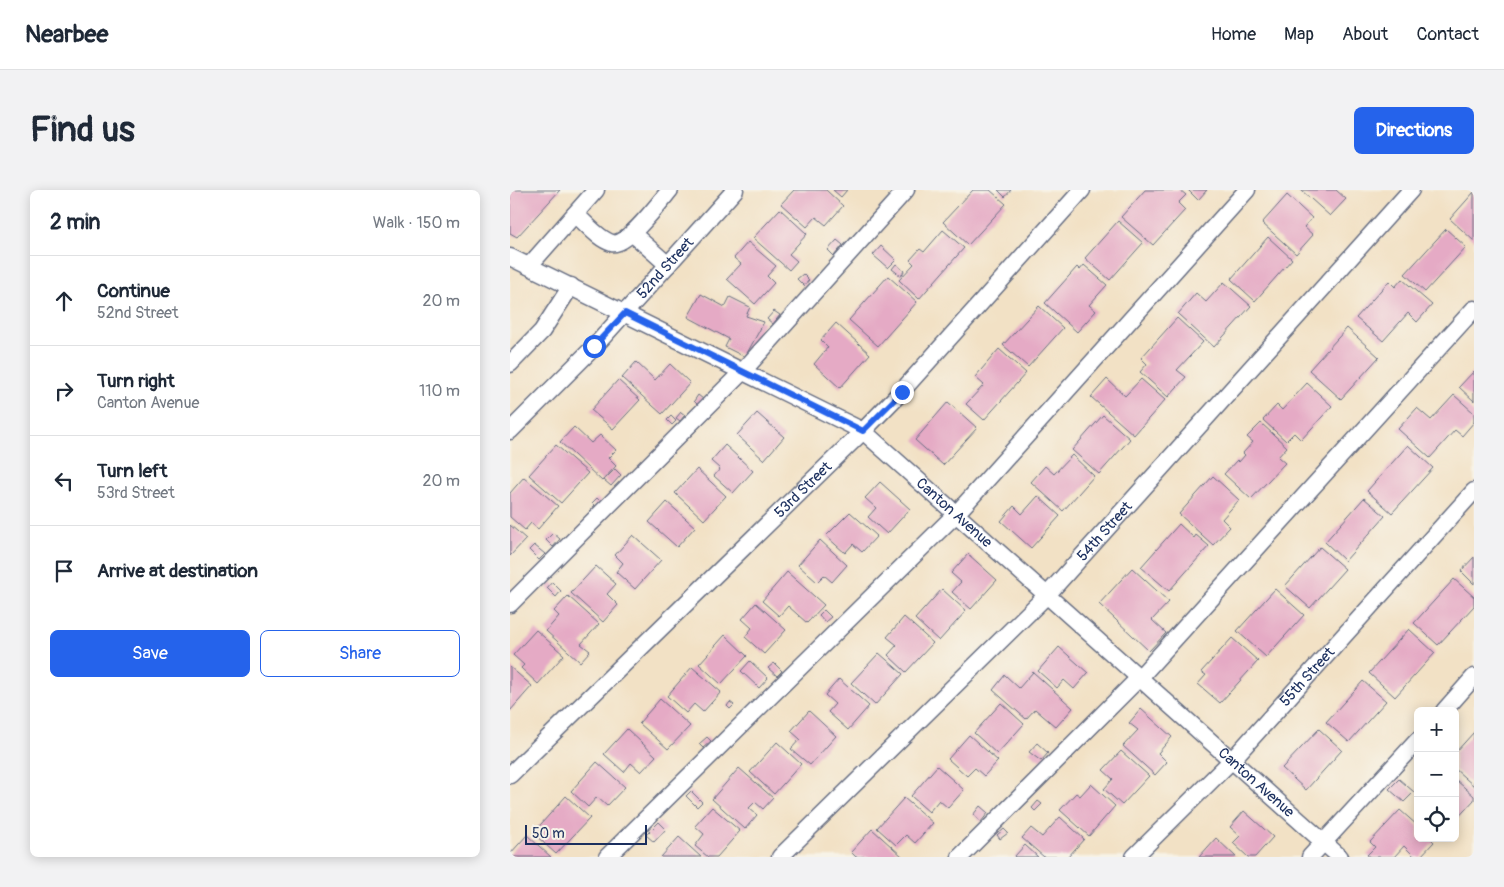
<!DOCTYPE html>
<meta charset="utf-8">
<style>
body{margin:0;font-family:Pangolin,sans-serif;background:#f2f2f3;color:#1f2937}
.controls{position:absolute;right:15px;bottom:15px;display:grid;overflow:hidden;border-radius:8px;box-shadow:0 2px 12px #0003}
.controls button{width:45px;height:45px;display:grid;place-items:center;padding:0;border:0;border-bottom:1px solid #e0e1e3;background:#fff;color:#1f2937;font:25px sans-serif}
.scale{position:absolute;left:15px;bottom:12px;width:122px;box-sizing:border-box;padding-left:5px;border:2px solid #1b2f5e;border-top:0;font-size:14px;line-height:18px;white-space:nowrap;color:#1b2f5e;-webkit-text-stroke:4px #f7f3e8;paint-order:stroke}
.stop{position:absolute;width:15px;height:15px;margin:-11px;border:4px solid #2563eb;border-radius:50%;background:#fff}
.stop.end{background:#2563eb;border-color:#fff;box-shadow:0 1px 5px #0008}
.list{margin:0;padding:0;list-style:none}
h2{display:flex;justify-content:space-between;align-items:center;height:65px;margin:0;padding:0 20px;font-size:21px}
h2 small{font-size:16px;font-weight:400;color:#747a83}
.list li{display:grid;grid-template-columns:32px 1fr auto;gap:15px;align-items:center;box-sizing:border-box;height:90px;padding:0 20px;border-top:1px solid #e0e1e3}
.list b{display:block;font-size:19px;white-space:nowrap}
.list p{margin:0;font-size:16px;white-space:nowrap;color:#747a83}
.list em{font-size:16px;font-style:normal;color:#747a83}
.actions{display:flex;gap:10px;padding:15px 20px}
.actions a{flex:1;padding:11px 0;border:1px solid #2563eb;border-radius:8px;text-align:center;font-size:18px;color:#2563eb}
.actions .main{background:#2563eb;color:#fff}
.icon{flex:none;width:28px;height:28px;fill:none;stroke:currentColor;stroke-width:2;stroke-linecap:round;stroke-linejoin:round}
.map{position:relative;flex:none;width:964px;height:667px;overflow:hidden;border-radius:8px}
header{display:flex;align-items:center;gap:30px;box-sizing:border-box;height:70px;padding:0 25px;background:#fff;border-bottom:1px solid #e0e1e3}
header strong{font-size:24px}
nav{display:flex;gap:28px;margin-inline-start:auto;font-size:18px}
.intro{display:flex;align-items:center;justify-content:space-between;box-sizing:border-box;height:120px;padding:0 30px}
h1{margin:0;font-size:35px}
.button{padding:12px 22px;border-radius:8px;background:#2563eb;color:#fff;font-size:18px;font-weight:700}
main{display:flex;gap:30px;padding:0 30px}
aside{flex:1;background:#fff;border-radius:8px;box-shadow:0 2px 12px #0003}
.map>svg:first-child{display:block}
.building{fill:#e5aac5}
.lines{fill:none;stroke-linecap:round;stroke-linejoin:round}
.minor-casing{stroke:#666d82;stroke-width:19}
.minor{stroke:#fff;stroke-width:16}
.route{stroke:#2563eb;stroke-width:6}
.labels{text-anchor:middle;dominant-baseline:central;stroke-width:4;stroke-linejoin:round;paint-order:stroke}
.street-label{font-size:15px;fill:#1b2f5e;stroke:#f7f3e8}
</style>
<header>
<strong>Nearbee</strong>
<nav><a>Home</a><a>Map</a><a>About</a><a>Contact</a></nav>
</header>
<div class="intro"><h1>Find us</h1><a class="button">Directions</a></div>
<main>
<aside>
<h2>2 min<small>Walk · 150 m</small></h2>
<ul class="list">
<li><svg class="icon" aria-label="ahead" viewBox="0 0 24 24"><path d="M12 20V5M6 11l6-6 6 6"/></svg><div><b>Continue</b><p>52nd Street</p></div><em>20 m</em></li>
<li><svg class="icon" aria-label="right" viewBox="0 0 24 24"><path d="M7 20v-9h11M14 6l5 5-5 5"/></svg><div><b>Turn right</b><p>Canton Avenue</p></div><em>110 m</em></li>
<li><svg class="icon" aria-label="left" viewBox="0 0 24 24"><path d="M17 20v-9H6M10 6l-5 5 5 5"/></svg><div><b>Turn left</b><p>53rd Street</p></div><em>20 m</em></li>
<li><svg class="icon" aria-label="arrive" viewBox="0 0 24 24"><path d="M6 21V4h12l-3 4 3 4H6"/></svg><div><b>Arrive at destination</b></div></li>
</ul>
<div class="actions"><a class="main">Save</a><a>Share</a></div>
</aside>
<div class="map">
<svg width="964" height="667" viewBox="0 0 964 667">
<rect width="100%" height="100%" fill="#f7f3e8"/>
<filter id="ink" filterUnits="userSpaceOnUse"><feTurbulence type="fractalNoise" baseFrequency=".02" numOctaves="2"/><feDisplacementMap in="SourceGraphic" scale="10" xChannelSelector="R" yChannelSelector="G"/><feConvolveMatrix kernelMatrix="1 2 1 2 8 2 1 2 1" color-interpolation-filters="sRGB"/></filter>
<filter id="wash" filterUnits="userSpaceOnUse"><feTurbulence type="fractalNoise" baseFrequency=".0096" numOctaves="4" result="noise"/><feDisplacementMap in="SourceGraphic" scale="20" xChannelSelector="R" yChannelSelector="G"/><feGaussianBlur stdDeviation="1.12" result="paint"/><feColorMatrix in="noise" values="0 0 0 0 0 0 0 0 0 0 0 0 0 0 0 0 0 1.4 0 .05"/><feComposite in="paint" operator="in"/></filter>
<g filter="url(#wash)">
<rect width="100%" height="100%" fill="#f2e1c5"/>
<g id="blocks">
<!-- building -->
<g class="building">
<path d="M0 0H50L7 47 0 43Z"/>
<path d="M284 0H316L333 16 316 35 306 27 297 37 271 14Z"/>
<path d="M323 0H337L331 7Z"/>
<path d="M463 0H480L496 14 458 55 433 32Z"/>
<path d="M488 0H501L495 7Z"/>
<path d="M635 0H670L676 5 668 13 675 20 643 55 611 27Z"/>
<path d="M678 0H697L688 10Z"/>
<path d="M791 0H826L836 9 820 26Z"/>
<path d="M964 2V51L940 29Z"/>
<path d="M777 5 802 28 794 37 803 45 786 64 752 33Z"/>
<path d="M270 19 297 44 279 64 287 71 279 80 243 48Z"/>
<path d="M608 31 633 53 600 90 575 68Z"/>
<path d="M936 39 956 57 915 102 895 84Z"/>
<path d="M433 40 454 58 409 109 389 90 404 74 400 70 410 59 414 62Z"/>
<path d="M758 47 782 69 745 111 721 89Z"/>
<path d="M327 50 333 55 324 66 318 60Z"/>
<path d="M238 52 266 76 257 86 264 93 245 114 217 89 231 74 224 68Z"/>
<path d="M371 56 386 70 378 78 363 65Z"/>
<path d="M386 74 394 81 391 86 382 79Z"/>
<path d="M574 75 597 95 579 115 586 121 567 142 535 113 567 77 570 80Z"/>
<path d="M293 84 299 90 294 96 287 89Z"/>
<path d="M378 86 407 112 368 156 339 130Z"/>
<path d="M892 89 922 115 907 132 898 123 873 151 846 128 879 91 885 97Z"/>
<path d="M714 92 741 116 704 157 668 124 686 103 696 112Z"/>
<path d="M191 104 215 117 220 107 240 117 236 126 254 132 235 167 215 157 219 149 178 127Z"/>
<path d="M529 116 553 138 518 177 493 155Z"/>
<path d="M264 121 270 125 263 134 257 129Z"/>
<path d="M667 128 693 152 667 180 676 187 658 207 630 182 637 174 631 168Z"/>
<path d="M326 133 360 164 330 198 304 174 318 157 311 150Z"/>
<path d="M837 138 869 167 831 209 799 180Z"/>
<path d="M489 159 516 183 474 230 456 214 474 195 465 187Z"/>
<path d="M126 172 145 190 160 174 180 193 152 224 112 188Z"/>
<path d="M964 181V211L949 197Z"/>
<path d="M597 189 615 206 631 189 655 210 624 245 581 207Z"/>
<path d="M108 190 130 210 103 239 81 220Z"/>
<path d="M797 193 822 216 791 250 784 243 776 251 753 230 767 215 772 220Z"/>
<path d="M188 205 193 209 188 215 184 211Z"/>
<path d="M944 205 964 223V232L952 246 945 240 920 268 888 239 907 218 921 230Z"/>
<path d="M438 212 467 238 433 275 405 250Z"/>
<path d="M171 222 175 225 170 231 166 228Z"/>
<path d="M247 223 274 247 254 270 227 245Z"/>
<path d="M593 225 620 249 589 284 562 260Z"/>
<path d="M161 226 166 231 162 235 157 230Z"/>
<path d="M751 233 777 257 768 267 775 273 741 309 714 284 727 270 729 272 735 265 733 263 743 252 737 247Z"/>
<path d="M64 237 81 253 90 245 106 260 98 268 106 276 92 291 50 252Z"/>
<path d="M46 255 78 283 51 313 19 285Z"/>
<path d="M215 255 243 281 223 303 204 286 210 279 201 271Z"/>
<path d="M898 255 923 278 882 323 857 301Z"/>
<path d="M562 265 584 286 553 321 521 292 535 276 544 284Z"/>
<path d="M105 279 111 285 101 296 94 290Z"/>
<path d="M187 279 216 306 194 330 165 303Z"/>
<path d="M703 286 729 310 712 329 720 337 703 355 669 324Z"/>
<path d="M14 287 48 316 28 339 21 333 15 340 0 327V303Z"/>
<path d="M370 292 400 319 377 344 358 327 366 318 355 308Z"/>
<path d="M528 306 550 326 521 358 491 331 504 316 512 324Z"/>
<path d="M87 308 91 312 86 317 82 313Z"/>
<path d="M854 308 875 326 835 371 815 352Z"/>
<path d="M157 312 185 337 167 357 139 332Z"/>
<path d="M340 322 367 346 352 362 343 354 335 363 316 346Z"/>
<path d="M669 334 684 348 686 345 699 356 659 401 631 377Z"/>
<path d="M0 335 16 349 0 366Z"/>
<path d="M43 343 50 349 43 357 36 350Z"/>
<path d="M123 345 151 370 125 399 106 382 113 373 105 365Z"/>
<path d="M310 350 337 375 322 392 314 385 307 392 288 375Z"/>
<path d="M24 355 35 364 29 370 19 360Z"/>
<path d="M810 357 835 379 800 418 775 396Z"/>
<path d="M458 364 487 390 461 419 442 402 451 392 441 383Z"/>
<path d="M964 367V394L951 381Z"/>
<path d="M86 376 106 394 97 404 108 415 93 432 61 403Z"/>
<path d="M622 378 659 412 642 430 656 443 639 461 589 414Z"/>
<path d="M277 382 314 415 297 433 278 416 269 426 252 411Z"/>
<path d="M944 389 964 407V416L928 455 904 433Z"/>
<path d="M42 392 51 401 46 407 37 398Z"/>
<path d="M432 399 456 421 429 451 405 429Z"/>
<path d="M765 399 794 425 756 467 727 441Z"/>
<path d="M58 406 89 434 71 454 80 461 70 472 36 441 49 426 44 421Z"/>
<path d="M246 413 276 440 254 464 235 447 242 438 232 429Z"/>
<path d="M314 420 321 427 315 432 309 425Z"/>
<path d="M394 427 423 453 396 482 378 465 387 455 377 447Z"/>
<path d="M899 439 925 463 885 507 859 483Z"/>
<path d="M26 440 54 465 28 494 11 478 14 475 3 465Z"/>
<path d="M215 445 237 466 211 494 189 474Z"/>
<path d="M722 448 748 471 710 513 688 494 696 485 691 482Z"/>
<path d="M549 457 578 483 564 499 554 490 547 498 528 481Z"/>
<path d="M369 463 393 484 365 515 341 493Z"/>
<path d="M240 471 258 488 249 498 231 481Z"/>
<path d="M264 473 272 481 267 486 258 478Z"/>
<path d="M0 477 22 496 0 521Z"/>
<path d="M182 477 211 502 193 522 184 514 176 523 157 506Z"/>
<path d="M523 482 563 518 546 537 525 519 516 529 483 500 495 485 509 498Z"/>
<path d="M329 489 359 516 338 540 318 522 325 514 315 505Z"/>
<path d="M853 491 876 511 839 552 816 532Z"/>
<path d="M150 509 180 536 158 559 129 533Z"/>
<path d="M220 512 224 515 220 519 217 516Z"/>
<path d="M491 513 514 534 487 564 464 543Z"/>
<path d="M631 519 662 547 648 563 657 572 645 585 613 556 628 540 619 533Z"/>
<path d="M299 521 326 546 300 575 281 559 290 549 281 541Z"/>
<path d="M117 539 146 566 131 582 121 573 114 582 94 564Z"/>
<path d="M809 539 832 560 796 600 772 578Z"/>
<path d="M964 542V596L945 579V563Z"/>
<path d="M459 545 488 571 474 586 465 578 457 586 438 569Z"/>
<path d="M197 547 201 551 193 558 189 554Z"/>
<path d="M267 552 291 574 264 604 240 582Z"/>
<path d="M527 553 538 563 531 571 519 562Z"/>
<path d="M611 561 639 586 612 615 594 599 603 589 593 580Z"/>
<path d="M87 572 115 597 97 616 87 607 78 617 61 601Z"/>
<path d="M427 576 454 600 438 618 429 610 419 622 401 606Z"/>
<path d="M229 578 263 608 253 619 245 612 239 618 247 625 235 639 202 609Z"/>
<path d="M889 589 904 602 894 612 879 599Z"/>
<path d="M946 590 964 606V610L945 631Z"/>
<path d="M581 594 605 616 579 646 550 620 566 603 570 606Z"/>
<path d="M181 601 192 612 187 617 176 606Z"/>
<path d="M56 606 80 628 46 664 23 643Z"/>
<path d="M394 608 423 633 405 653 396 645 386 655 367 638Z"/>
<path d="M528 611 532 614 525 621 522 618Z"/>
<path d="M470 616 478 623 471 632 463 625Z"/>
<path d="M202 617 230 641 207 667H198L185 656 194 644 185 636Z"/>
<path d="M890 620 908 636V648H920L924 652 910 667H905L894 656 884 667H860L857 665 865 657 860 652Z"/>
<path d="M734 621 763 647 745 667H738L723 653 730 646 720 637Z"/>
<path d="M550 627 574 649 558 667H534L512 648 521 638 532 647Z"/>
<path d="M149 632 156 639 144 652 136 645Z"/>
<path d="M362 639 392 666 391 667H346L341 662Z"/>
<path d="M494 639 498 643 490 649 487 645Z"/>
<path d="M17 645 41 667H0V664Z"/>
<path d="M169 647 191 667H151Z"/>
<path d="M706 648 726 667H689Z"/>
<path d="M515 655 528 667H504Z"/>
</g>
</g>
</g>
<g filter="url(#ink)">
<use href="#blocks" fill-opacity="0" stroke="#666d82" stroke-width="1"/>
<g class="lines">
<defs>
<g id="minor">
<path d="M65 24C76 33 88 49 102 53 116 57 150 12 160 0"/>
<path d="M122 43 158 75"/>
<path id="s1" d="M0 67 353 241 830 667"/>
<path d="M19 76 86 0"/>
<path d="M0 174 32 141 61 96"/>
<path id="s2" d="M0 241 84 157 225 0"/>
<path d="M0 414 233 181 396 0"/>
<path d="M934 521 964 487"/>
<path id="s3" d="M0 585 353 241 391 202 572 0"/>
<path d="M97 667 447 323 737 0"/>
<path id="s4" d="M270 667 538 404 901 0"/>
<path d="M450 667 630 487 964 119"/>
<path id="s5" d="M624 667 722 570 964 301"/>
<path d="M800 667 908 550"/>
</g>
</defs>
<!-- minor casing -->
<use href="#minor" class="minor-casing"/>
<!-- minor -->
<use href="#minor" class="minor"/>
</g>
</g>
<g class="lines" filter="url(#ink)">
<!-- route -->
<path class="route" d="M84 156 115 123 353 241 392 202"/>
</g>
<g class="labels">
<!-- street labels -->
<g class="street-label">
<text stroke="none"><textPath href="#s2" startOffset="225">52nd Street</textPath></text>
<text stroke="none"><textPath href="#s3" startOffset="409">53rd Street</textPath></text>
<text stroke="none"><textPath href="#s1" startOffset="516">Canton Avenue</textPath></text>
<text stroke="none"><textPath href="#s4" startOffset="460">54th Street</textPath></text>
<text stroke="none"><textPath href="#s5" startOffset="250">55th Street</textPath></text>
<text stroke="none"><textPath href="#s1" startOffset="921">Canton Avenue</textPath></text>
</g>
</g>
</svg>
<div class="controls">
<button>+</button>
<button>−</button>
<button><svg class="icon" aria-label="locate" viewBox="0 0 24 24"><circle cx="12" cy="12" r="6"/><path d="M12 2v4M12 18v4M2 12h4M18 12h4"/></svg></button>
</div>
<div class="scale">50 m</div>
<div class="stop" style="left:84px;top:156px"></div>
<div class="stop end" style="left:392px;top:202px"></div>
</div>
</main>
